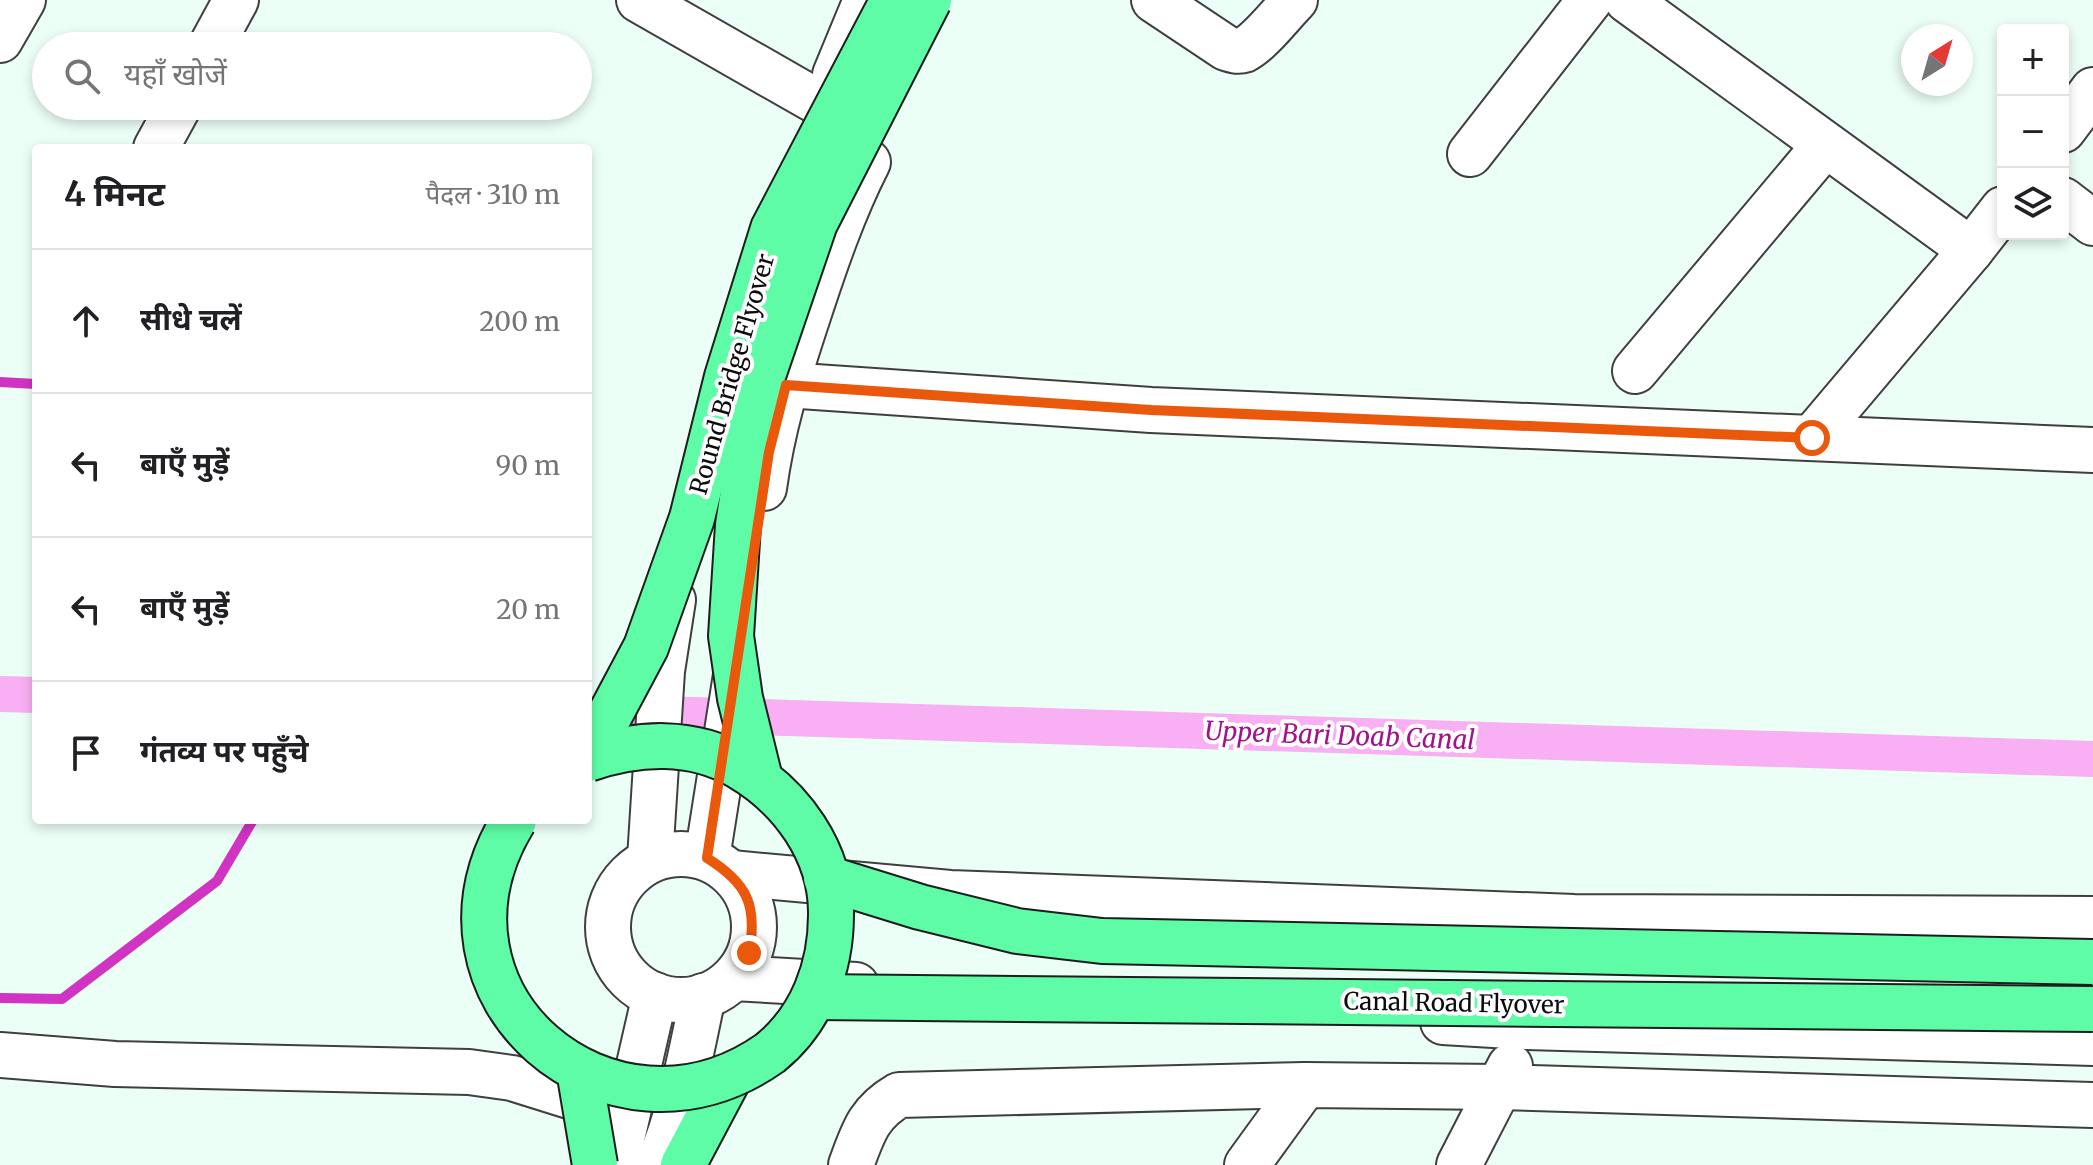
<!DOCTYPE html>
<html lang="hi">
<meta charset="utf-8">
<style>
body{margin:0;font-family:Merriweather,"Noto Sans Devanagari",serif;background:#f6f6f6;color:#202124}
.controls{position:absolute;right:24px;top:24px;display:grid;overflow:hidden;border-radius:8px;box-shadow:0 4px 12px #0003}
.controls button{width:72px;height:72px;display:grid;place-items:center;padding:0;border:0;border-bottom:2px solid #e0e0e0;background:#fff;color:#202124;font:40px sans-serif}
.compass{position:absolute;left:1901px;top:24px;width:72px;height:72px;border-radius:50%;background:#fff;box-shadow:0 4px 12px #0003;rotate:37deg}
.stop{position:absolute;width:24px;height:24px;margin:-18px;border:6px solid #ea580c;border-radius:50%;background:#fff}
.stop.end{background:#ea580c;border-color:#fff;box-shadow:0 2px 8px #0008}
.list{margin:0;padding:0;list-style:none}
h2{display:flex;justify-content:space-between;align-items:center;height:104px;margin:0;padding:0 32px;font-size:34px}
h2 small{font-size:26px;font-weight:400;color:#757577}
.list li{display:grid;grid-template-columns:52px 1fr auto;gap:24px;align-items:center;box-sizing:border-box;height:144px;padding:0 32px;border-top:2px solid #e0e0e0}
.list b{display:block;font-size:30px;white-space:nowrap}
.list em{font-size:26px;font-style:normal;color:#757577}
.icon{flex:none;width:44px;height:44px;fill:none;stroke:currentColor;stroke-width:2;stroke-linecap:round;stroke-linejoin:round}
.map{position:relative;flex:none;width:2093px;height:1165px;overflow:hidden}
.search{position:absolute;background:#fff;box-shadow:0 4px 12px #0003;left:32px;top:32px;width:560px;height:88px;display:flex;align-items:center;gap:20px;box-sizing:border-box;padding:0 28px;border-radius:44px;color:#757577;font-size:30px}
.panel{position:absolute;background:#fff;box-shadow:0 4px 12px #0003;left:32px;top:144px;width:560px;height:680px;border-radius:8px}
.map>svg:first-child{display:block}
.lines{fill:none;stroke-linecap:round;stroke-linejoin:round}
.stream{stroke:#d134c2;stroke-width:10}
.canal{stroke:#f8aff3;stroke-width:36}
.minor-casing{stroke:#3f3f3f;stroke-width:48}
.major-casing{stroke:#1d1d1d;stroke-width:48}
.minor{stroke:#fff;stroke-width:44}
.major{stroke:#5efca6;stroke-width:44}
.major-bridge-casing{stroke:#1d1d1d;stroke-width:48;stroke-linecap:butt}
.major-bridge{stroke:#5efca6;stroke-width:44}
.route{stroke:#ea580c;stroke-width:10}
.labels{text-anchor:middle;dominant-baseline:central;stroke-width:8;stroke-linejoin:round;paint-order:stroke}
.street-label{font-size:24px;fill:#0c0c0c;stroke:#fff}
.water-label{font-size:26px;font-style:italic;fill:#a2128e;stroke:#fff}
</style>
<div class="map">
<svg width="2093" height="1165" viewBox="0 0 2093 1165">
<rect width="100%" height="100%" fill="#ecfff6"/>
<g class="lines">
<!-- stream -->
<g class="stream">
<path d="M0 382 36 384"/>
<path d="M0 998 62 999 217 881 253 820"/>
</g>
<!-- canal -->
<g class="canal">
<path d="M0 694 36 695"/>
<path d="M631 713 2093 759"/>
</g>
<defs>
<g id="minor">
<path d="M639 0 823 105"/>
<path d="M1154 0 1226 48C1232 50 1238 52 1244 50 1260 42 1282 13 1295 0"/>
<path d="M1627 0 1971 250 2003 209"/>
<path d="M0 40 23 0"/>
<path d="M211 46 236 0"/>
<path d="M835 75 866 0"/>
<path d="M2063 130 2093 90"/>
<path d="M156 148 179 106"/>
<path d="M1470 154 1590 0"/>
<path d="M2063 200 2093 223"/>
<path d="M1635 371 1825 145"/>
<path d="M786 385 1151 410 2093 450"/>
<path d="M1812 438 1971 250"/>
<path d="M764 488C772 429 789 373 808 316 825 264 843 211 868 162"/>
<circle cx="681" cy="927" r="73"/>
<path d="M707 858 736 675"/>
<path d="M650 859 662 671 673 600"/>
<path d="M731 873 950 893 1574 917 2093 919"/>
<path d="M734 978 856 985"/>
<path d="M1443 1022 1527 1027 2093 1043"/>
<path d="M0 1055 115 1064 469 1072 512 1078 627 1114"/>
<path d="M616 1165 655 995"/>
<path d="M658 1165C681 1112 691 1052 703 996"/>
<path d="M851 1165C863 1133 868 1113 899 1095L1305 1085 1500 1087 2093 1105"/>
<path d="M1247 1165 1305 1085"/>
<path d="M1459 1165 1510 1066"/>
</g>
<path id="major" d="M683 1165 728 1080"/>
</defs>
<!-- minor casing -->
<use href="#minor" class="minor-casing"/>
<!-- major casing -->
<use href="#major" class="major-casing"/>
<!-- minor -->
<use href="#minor" class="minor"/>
<!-- major -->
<use href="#major" class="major"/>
<defs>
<g id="major-bridge">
<path d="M588 756 646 647 692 518 727 377 773 229 893 0"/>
<path d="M760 779 740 698 731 636 738 525 759 387 815 223 929 0"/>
<path d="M514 820C407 995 611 1165 770 1053 812 1019 831 967 831 915 832 852 791 797 740 767 693 739 638 742 588 759"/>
<path d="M826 878 920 907 1017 931 1102 941 2093 962"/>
<path d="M814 997 2093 1009"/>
<path d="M580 1076 595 1165"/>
</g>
</defs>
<!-- major-bridge casing -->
<use href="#major-bridge" class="major-bridge-casing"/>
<!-- major-bridge -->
<use href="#major-bridge" class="major-bridge"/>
</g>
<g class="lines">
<!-- route -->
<path class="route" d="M749 953C758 905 747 883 707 858L769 452 786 385 1151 410 1812 438"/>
</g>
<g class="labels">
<!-- street labels -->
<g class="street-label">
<text transform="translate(732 374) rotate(-74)">Round Bridge Flyover</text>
<text transform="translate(1454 1003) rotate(1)">Canal Road Flyover</text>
</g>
<!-- water labels -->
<g class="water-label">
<text transform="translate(1340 735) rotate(2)">Upper Bari Doab Canal</text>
</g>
</g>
</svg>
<div class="controls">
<button>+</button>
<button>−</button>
<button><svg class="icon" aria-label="layers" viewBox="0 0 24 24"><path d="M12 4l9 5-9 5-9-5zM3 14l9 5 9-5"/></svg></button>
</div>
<svg class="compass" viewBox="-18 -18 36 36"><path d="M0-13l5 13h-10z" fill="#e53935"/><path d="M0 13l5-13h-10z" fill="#757577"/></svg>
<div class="stop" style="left:1812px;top:438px"></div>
<div class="stop end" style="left:749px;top:953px"></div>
<div class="search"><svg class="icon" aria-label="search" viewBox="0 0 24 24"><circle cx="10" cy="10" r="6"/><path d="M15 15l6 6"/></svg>यहाँ खोजें</div>
<section class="panel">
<h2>4 मिनट<small>पैदल · 310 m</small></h2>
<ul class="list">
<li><svg class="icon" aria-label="ahead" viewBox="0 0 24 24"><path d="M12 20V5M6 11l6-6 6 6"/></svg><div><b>सीधे चलें</b></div><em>200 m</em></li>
<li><svg class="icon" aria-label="left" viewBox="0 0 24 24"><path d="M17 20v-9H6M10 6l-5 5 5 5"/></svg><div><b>बाएँ मुड़ें</b></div><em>90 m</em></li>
<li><svg class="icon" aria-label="left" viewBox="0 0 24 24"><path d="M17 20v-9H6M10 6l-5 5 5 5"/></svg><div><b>बाएँ मुड़ें</b></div><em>20 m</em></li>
<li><svg class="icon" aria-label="arrive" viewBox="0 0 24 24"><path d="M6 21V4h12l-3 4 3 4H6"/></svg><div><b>गंतव्य पर पहुँचे</b></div></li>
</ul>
</section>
</div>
